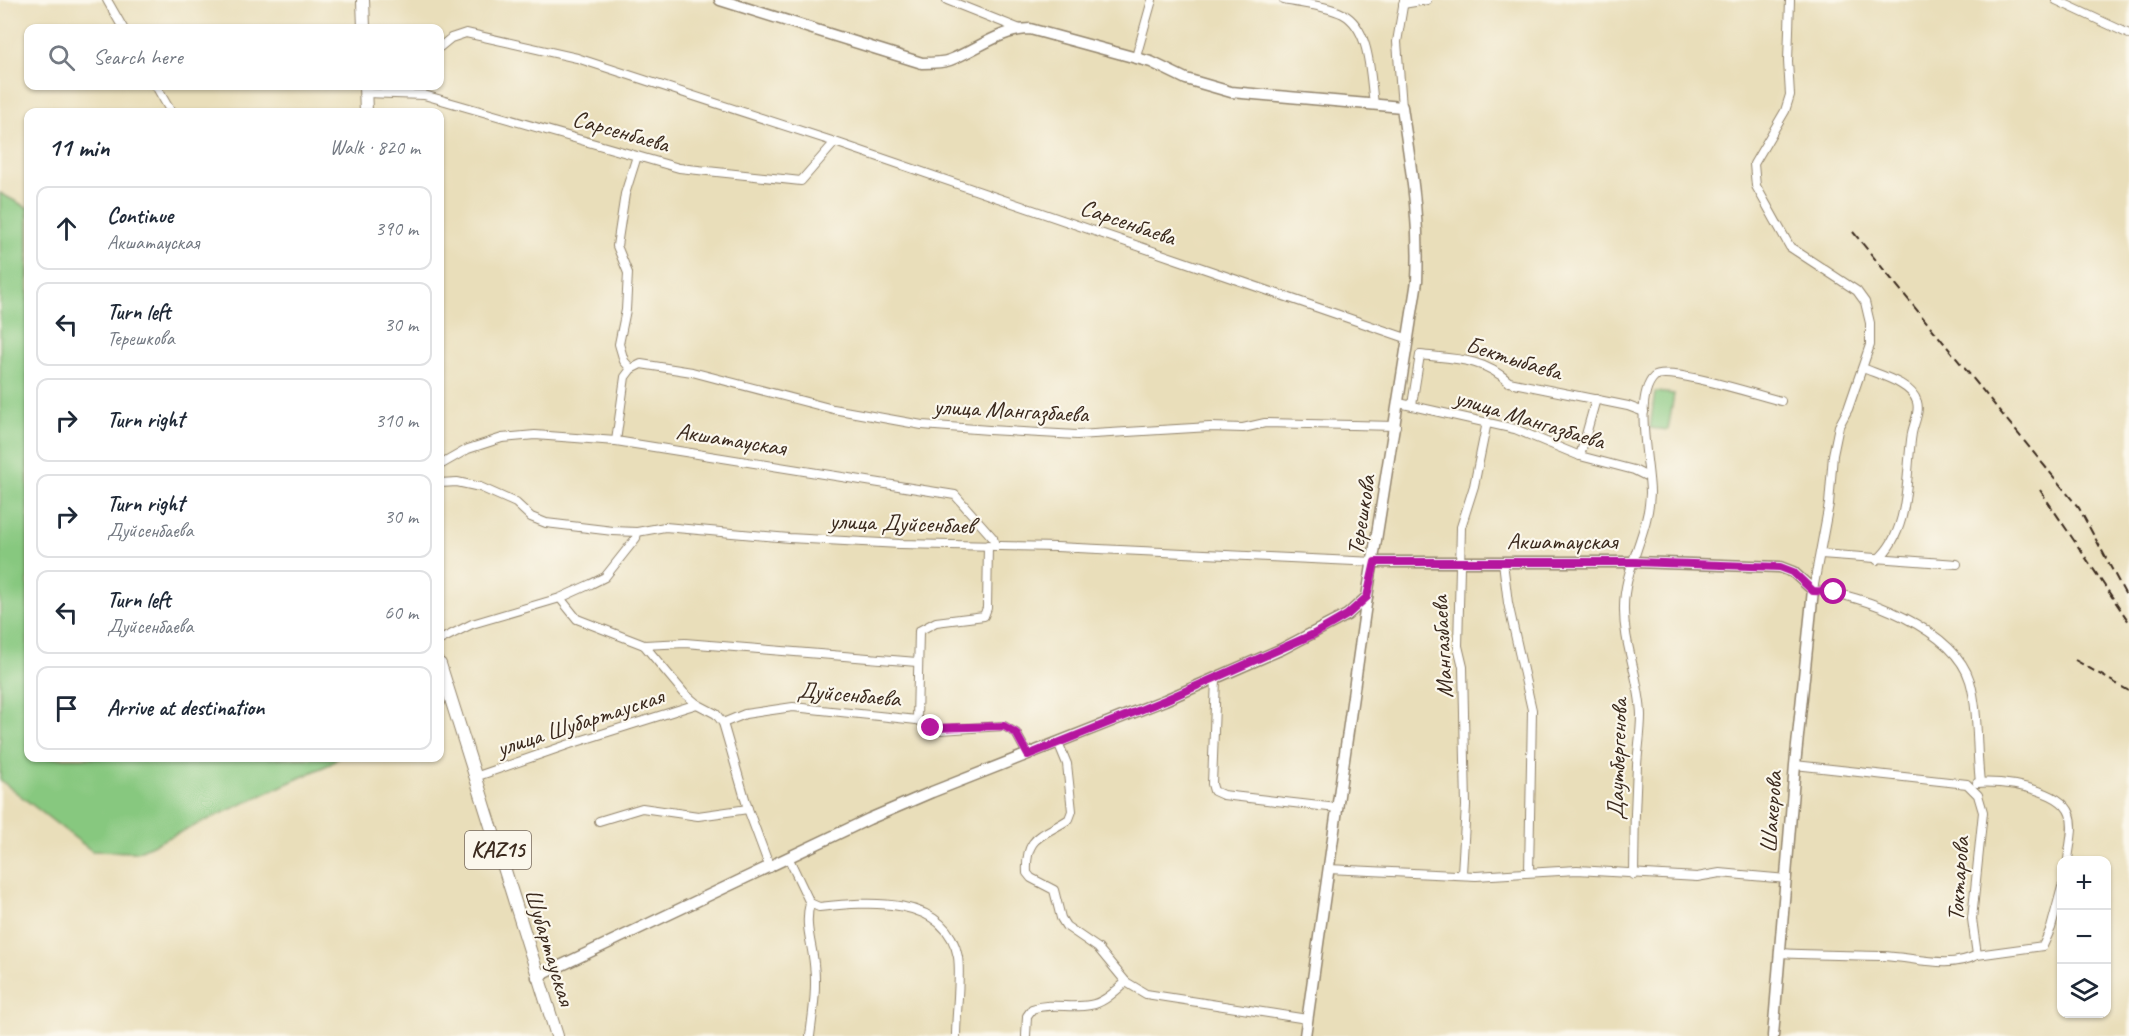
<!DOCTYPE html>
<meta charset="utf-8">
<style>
body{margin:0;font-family:Caveat,sans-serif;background:#f2f2f3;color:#1f2937}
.controls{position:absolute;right:18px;bottom:18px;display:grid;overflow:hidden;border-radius:12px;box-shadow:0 2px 4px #0004}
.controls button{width:54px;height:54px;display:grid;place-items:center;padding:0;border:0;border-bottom:2px solid #e0e1e3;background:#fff;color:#1f2937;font:30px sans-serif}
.stop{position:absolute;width:18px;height:18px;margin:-14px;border:4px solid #b5179e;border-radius:50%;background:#fff}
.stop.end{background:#b5179e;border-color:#fff;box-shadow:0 2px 6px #0008}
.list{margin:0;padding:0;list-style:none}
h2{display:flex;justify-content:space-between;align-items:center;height:78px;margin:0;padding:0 24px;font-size:26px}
h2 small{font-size:20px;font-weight:400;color:#747a83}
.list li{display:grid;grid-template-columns:39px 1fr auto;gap:18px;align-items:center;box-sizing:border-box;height:84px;margin:0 12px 12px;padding:0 12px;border:2px solid #e0e1e3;border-radius:12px}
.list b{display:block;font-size:22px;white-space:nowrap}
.list p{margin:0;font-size:20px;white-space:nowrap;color:#747a83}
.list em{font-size:20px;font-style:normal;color:#747a83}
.icon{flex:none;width:33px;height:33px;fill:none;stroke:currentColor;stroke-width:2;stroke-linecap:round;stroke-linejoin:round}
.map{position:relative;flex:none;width:2129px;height:1036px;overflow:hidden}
.search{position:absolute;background:#fff;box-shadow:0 2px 4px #0004;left:24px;top:24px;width:420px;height:66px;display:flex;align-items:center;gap:15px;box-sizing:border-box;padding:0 21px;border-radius:12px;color:#747a83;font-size:22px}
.panel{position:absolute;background:#fff;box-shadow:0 2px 4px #0004;left:24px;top:108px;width:420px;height:654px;border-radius:12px}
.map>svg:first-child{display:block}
.green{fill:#87c87f;stroke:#61794e;stroke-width:1.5}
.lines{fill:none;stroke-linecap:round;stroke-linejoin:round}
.street-casing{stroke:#92846c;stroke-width:10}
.secondary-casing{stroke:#92846c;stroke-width:13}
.primary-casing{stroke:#92846c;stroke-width:14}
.street{stroke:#fff;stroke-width:8}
.secondary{stroke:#fff;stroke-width:10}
.primary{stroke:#fff;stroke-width:12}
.rail{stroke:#3b2a1e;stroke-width:2;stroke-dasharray:9 4.5;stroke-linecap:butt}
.route{stroke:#b5179e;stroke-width:8}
.labels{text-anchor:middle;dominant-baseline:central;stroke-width:4.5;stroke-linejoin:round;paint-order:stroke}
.shield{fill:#fbf7ec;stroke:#75685c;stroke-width:1.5}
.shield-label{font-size:22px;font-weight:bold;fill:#3b2a1e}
.street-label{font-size:24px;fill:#3b2a1e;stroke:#fbf7ec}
</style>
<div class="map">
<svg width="2129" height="1036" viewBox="0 0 2129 1036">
<rect width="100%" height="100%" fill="#fbf7ec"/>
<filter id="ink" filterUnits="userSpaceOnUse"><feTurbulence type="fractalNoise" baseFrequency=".0167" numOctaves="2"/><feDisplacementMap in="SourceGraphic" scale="12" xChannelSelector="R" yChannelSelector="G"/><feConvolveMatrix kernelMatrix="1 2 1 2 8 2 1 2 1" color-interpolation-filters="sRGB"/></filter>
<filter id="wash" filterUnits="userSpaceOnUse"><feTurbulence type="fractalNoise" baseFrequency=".008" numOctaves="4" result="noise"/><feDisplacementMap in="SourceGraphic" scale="24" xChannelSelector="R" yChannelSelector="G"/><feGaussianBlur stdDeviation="1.35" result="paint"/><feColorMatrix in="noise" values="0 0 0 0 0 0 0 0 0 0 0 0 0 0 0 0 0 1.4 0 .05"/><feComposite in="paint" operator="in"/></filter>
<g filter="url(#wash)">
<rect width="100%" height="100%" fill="#e9deba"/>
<!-- green -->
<g class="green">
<path d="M0 193 28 208V758H338L330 764 137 852 92 851 0 780Z"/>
<path d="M1655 392 1674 394 1668 430 1650 428Z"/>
</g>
</g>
<g filter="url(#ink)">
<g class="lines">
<defs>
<g id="street">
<path d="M107 0 123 28"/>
<path d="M947 0 1020 29"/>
<path d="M1284 0C1303 4 1325 5 1343 14 1371 29 1370 77 1374 104"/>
<path d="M1790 0 1788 61 1790 95 1785 111 1754 164 1756 186 1790 247 1857 291 1865 302 1870 323V345L1848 409 1839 426 1833 455 1829 504 1813 590C1863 594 1954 629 1970 681 1979 713 1976 750 1980 782"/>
<path d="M2056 0 2129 34"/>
<path d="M1403 4 1427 0"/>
<path d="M440 47 451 38 466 33 577 58 835 142"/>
<path d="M1136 57 1152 0"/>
<path d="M156 86 171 112"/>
<path d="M365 93 424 95 679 168 801 181 835 142 1409 339"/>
<path d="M1402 107 1397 42 1404 0"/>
<path d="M1863 368C1879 375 1912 383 1917 402 1920 412 1914 423 1912 433 1905 475 1912 530 1877 560"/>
<path d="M631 369 641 364 692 372 833 409 922 425 989 430 1077 435 1210 427 1243 428 1265 423 1396 426"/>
<path d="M1399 403 1515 429 1580 456 1634 470 1648 477"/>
<path d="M1412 405 1420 355C1455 359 1483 358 1509 382L1628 406 1644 412"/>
<path d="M616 441 625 377 631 369 624 361 619 344 626 310 628 273 617 246 625 194 637 156"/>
<path d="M1580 456 1596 399"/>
<path d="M440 465 468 449 502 438 535 435 616 441 955 495 993 538 995 546"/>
<path d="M440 483 457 482 480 487 516 503 531 517 546 523 613 531 637 532 665 527 789 538 900 544 1056 547 1375 562"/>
<path d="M1821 554 1957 564"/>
<path d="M1503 562 1508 603 1532 710 1529 872"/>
<path d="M560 598 577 619 644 645 684 693 697 704 716 714 723 723 748 809 770 868"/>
<path d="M440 640 472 624 560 598 591 584 605 577 636 538 637 532"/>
<path d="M644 645 685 643 917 662"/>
<path d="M1216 678 1212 784 1214 791 1223 795 1337 808"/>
<path d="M917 720 919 631 936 622 984 616 987 608 988 545"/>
<path d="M723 723 745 714 793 707 917 720 940 730 1004 726 1016 733 1028 755"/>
<path d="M1058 742 1067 764 1072 811 1069 819C1042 837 1025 835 1027 873L1031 878 1054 890 1061 918 1066 926 1098 948 1126 982 1146 994 1307 1019"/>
<path d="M475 777 570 744 697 704"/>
<path d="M1977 783C2000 780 2061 789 2070 814 2075 827 2069 847 2068 860"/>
<path d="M599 821 642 808 698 816 748 809"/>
<path d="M789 859 810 903 819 907C867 902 946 894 958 957 961 977 956 1014 956 1036"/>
<path d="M1328 869 1476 876 1577 870 1697 877 1720 873 1787 879"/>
<path d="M1462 873 1466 806 1463 667 1458 646 1461 527 1474 486 1487 422"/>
<path d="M1634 875C1634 838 1635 802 1637 765 1638 749 1641 732 1641 715 1640 679 1623 644 1624 607 1624 568 1649 533 1650 493 1650 465 1633 397 1654 377 1666 365 1760 396 1781 401"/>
<path d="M810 903C804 926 812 942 814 964 817 988 813 1012 810 1036"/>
<path d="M1779 953C1814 955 1847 955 1882 956 1914 957 1948 970 1977 955L1972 919 1983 812 1978 795 1967 784 1795 765"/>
<path d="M1977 955 2043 946 2051 928 2062 887"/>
<path d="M1026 1036 1027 1016 1032 1009C1052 1002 1071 1009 1090 1005 1104 1003 1115 991 1126 982"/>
</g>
<g id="secondary">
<path d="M720 0 922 63C931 63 942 63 950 60 976 50 1001 29 1030 29L1151 62 1186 79 1231 92 1402 107C1411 169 1420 217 1417 281L1367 597 1305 1036"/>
<path d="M1375 562H1634L1780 567 1793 572 1813 590 1795 765 1773 1036"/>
<path d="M537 977 869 819 932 792 1165 700 1282 649 1347 615 1367 597"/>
</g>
<g id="primary">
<path d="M363 0 364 28"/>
<path d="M365 86 366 112"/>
<path d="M440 664 557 1036"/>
</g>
</defs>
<!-- street casing -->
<use href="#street" class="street-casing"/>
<!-- secondary casing -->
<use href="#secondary" class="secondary-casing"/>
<!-- primary casing -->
<use href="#primary" class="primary-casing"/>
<!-- street -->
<use href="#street" class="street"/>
<!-- secondary -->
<use href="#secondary" class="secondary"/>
<!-- primary -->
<use href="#primary" class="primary"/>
<!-- rail -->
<g class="rail">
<path d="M1853 232 2079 508 2129 601"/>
<path d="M2040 490 2129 622"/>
<path d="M2075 660 2129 691"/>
</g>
</g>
</g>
<g class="lines" filter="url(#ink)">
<!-- route -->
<path class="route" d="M931 728 1004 726 1016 733 1028 755 1165 700 1314 634 1347 615 1367 597 1375 562H1634L1780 567 1793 572 1813 591 1834 592"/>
</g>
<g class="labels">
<!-- shield labels -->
<rect class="shield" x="465" y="831" width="66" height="38" rx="4.5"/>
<g class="shield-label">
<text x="498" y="850">KAZ15</text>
</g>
<!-- street labels -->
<g class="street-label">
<text transform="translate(621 131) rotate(16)">Сарсенбаева</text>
<text transform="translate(1128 222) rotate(19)">Сарсенбаева</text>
<text transform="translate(1514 358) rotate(17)">Бектыбаева</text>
<text transform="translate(1011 410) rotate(3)">улица Мангазбаева</text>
<text transform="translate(1530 419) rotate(17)">улица Мангазбаева</text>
<text transform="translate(731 439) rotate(9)">Акшатауская</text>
<text transform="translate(1361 515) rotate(-81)">Терешкова</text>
<text transform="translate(902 523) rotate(2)">улица Дуйсенбаев</text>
<text x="1562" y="541">Акшатауская</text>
<text transform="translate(1442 647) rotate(-93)">Мангазбаева</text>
<text transform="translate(849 694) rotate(5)">Дуйсенбаева</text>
<text transform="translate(580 722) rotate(-18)">улица Шубартауская</text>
<text transform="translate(1617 759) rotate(-88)">Даутбергенова</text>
<text transform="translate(1771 812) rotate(-86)">Шакерова</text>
<text transform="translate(1958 879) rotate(-86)">Токтарова</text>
<text transform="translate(550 947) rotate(73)">Шубартауская</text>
</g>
</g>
</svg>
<div class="controls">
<button>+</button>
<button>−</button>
<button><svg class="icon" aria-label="layers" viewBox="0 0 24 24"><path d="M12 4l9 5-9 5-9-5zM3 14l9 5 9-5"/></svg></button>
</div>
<div class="stop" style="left:1834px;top:592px"></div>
<div class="stop end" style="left:931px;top:728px"></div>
<div class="search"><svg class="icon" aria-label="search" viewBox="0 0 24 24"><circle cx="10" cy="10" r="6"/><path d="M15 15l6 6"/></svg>Search here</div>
<section class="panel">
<h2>11 min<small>Walk · 820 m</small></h2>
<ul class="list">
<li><svg class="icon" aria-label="ahead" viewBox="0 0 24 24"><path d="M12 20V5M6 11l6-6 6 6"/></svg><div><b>Continue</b><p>Акшатауская</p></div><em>390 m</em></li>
<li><svg class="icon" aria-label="left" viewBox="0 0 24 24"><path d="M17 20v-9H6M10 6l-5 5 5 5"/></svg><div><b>Turn left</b><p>Терешкова</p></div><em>30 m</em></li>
<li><svg class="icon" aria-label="right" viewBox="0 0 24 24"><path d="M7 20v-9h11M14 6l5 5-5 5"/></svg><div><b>Turn right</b></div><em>310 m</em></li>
<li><svg class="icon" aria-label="right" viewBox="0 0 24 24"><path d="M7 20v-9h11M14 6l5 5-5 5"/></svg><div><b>Turn right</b><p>Дуйсенбаева</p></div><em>30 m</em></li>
<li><svg class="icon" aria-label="left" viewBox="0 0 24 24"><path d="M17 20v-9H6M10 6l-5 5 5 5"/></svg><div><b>Turn left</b><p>Дуйсенбаева</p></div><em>60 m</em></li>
<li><svg class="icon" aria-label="arrive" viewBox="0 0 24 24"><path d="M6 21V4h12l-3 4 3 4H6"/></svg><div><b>Arrive at destination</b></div></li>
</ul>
</section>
</div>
